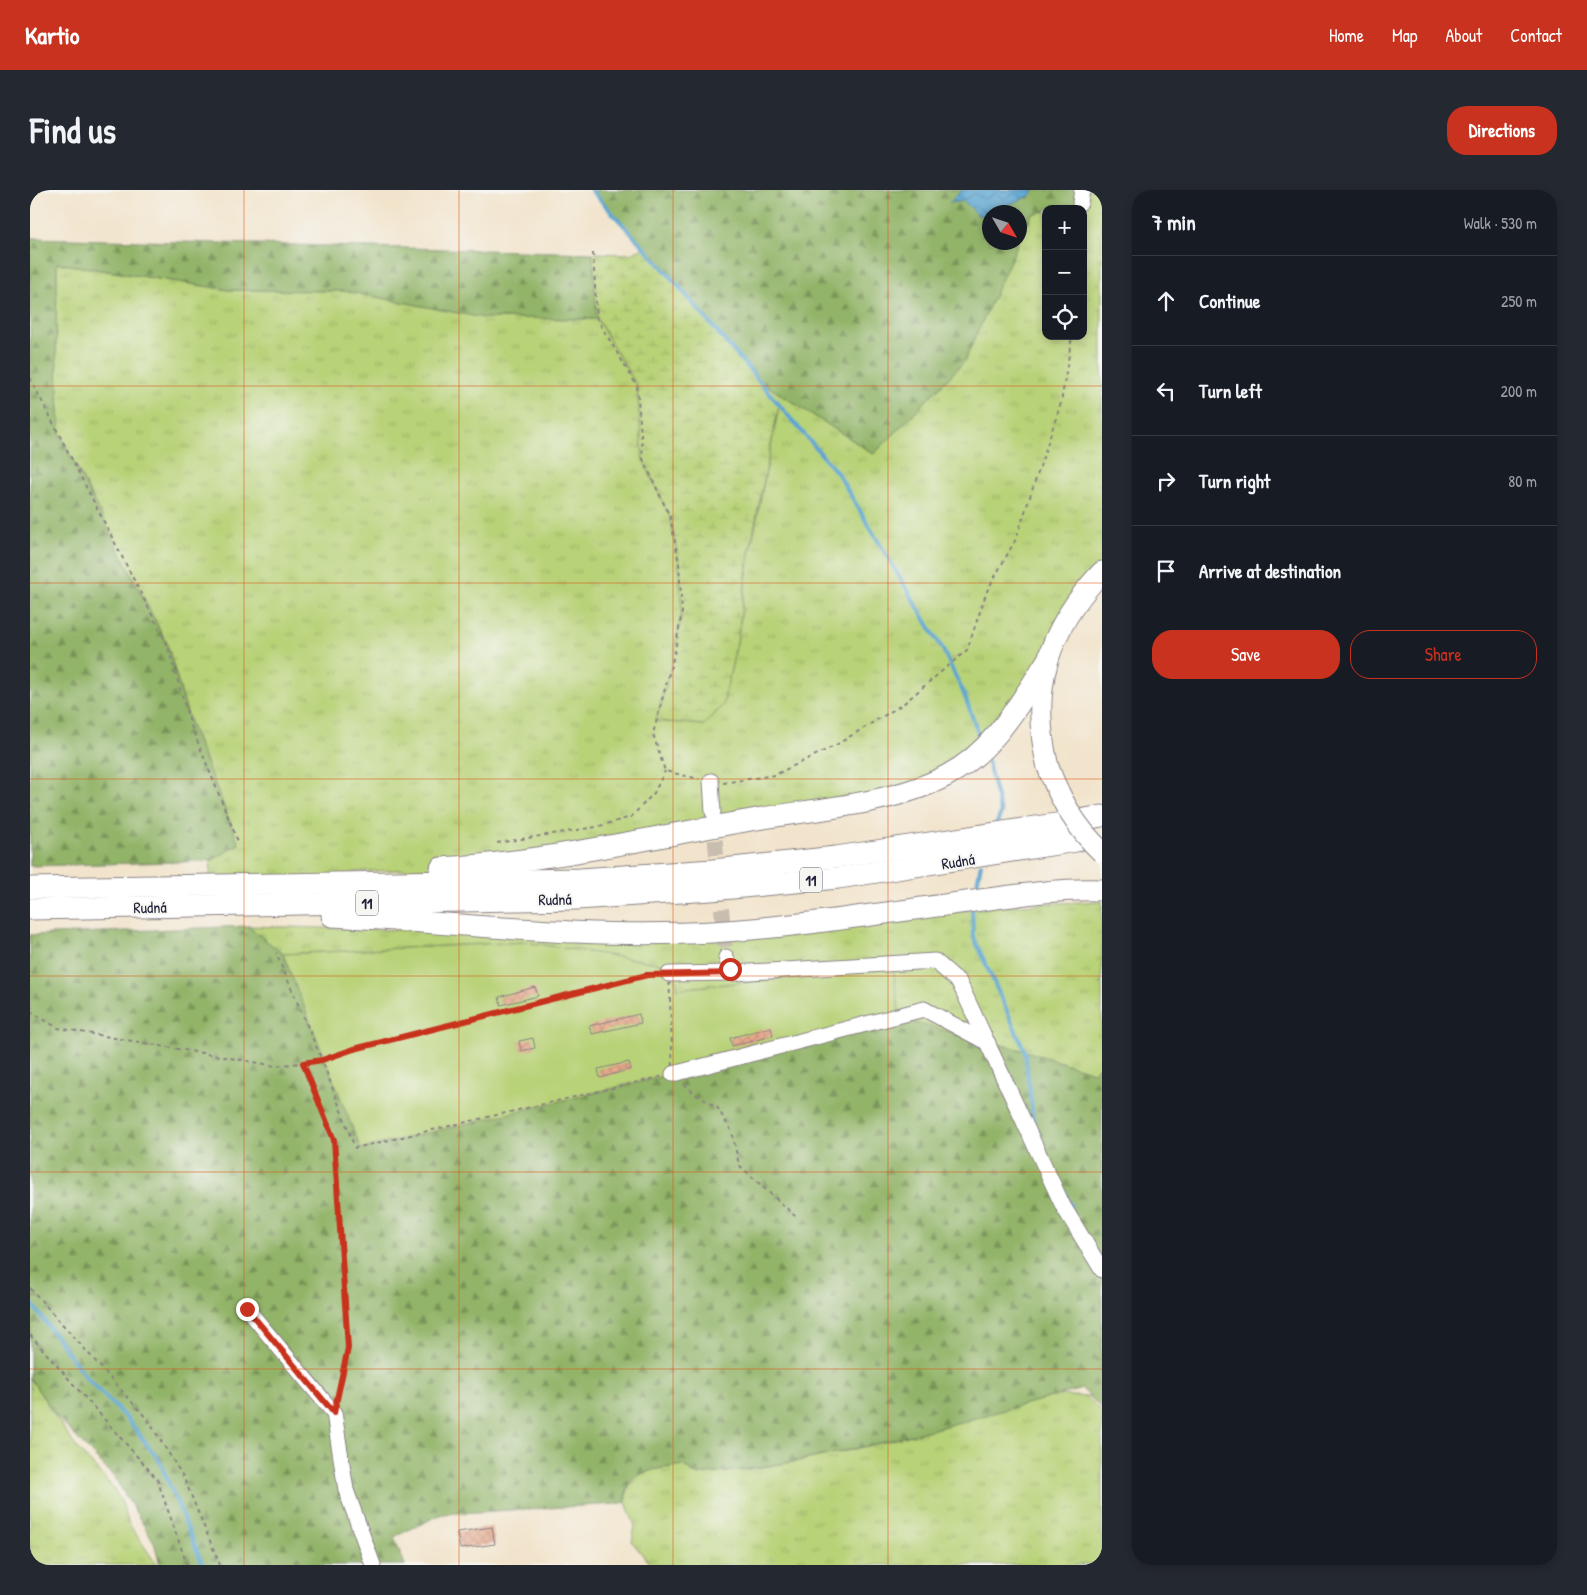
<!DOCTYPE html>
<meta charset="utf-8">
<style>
body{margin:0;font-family:"Patrick Hand",sans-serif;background:#242831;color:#f1f3f6}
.controls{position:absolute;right:15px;top:15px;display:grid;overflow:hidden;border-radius:10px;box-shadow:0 2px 8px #0003}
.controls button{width:45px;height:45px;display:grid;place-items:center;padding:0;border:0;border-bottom:1px solid #363941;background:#171b24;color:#f1f3f6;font:25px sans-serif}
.compass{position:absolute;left:952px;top:15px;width:45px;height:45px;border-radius:50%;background:#171b24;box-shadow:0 2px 8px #0003;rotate:129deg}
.stop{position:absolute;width:15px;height:15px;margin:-11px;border:4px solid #c8321e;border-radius:50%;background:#fff}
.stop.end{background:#c8321e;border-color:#fff;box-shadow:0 1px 5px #0008}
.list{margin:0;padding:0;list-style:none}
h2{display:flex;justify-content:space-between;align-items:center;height:65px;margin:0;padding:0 20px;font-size:21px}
h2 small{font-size:16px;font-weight:400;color:#9ea1a6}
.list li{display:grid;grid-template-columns:32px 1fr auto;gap:15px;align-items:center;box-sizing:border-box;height:90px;padding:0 20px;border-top:1px solid #363941}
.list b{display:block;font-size:19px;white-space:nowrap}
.list em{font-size:16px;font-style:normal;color:#9ea1a6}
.actions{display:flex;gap:10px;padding:15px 20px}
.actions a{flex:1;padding:11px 0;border:1px solid #c8321e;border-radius:20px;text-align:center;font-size:18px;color:#c8321e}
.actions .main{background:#c8321e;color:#fff}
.icon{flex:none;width:28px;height:28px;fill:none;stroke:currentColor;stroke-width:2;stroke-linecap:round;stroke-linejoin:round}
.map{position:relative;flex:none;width:1072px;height:1375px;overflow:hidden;border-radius:20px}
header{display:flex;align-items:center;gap:30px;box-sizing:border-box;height:70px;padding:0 25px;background:#c8321e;color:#fff}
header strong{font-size:24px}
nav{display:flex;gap:28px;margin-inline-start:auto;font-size:18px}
.intro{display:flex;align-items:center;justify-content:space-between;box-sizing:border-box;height:120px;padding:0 30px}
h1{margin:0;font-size:35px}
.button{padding:12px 22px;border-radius:20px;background:#c8321e;color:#fff;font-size:18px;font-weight:700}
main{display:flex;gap:30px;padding:0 30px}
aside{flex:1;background:#171b24;border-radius:20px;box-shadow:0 2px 8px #0003}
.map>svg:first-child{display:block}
.grass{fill:url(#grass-tufts);stroke:#6d7a59}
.forest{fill:url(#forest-firs);stroke:#5a6b52}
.wetland{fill:url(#wetland-marsh);stroke:#6d7a59}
.garden{fill:#b8d277;stroke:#6d7a59}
.water{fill:url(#water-waves);stroke:#3e6386}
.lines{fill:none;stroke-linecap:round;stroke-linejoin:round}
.stream{stroke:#59a4d1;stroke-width:4}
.building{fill:url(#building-cross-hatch)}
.minor-tunnel{stroke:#c8bdaf;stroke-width:15;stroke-dasharray:15 8;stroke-linecap:butt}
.minor-casing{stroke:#8a8384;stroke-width:17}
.highway-casing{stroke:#8a8384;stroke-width:23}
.path{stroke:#8a8384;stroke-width:2;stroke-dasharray:4 4;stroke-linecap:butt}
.minor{stroke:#fff;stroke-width:15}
.highway{stroke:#fff;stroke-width:21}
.highway-bridge-casing{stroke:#8a8384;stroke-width:23;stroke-linecap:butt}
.highway-bridge{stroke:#fff;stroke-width:21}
.route{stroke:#c8321e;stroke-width:6}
.grid{fill:none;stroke:#de560e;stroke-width:1;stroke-opacity:0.55}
.labels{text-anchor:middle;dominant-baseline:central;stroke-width:4;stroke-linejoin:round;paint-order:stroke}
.shield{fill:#f6f6f2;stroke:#626272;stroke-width:1}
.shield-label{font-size:15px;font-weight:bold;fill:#22223b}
.street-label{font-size:16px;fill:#22223b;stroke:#f6f6f2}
</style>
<header>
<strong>Kartio</strong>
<nav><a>Home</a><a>Map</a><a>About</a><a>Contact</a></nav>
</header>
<div class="intro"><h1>Find us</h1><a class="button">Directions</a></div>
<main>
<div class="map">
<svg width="1072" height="1375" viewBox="0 0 1072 1375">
<defs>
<pattern id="grass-tufts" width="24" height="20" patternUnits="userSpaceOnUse" patternTransform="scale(1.25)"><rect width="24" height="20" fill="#b8d277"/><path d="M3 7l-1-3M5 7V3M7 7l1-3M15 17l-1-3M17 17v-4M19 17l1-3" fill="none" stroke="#9eb468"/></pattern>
<pattern id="forest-firs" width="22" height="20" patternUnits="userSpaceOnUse" patternTransform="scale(1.25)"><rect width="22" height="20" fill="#92b468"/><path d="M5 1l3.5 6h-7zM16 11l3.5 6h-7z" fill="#779257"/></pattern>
<pattern id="wetland-marsh" width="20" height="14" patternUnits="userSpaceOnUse" patternTransform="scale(1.25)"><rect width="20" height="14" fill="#b8d277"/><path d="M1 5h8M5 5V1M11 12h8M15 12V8" fill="none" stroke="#9eb468"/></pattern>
<pattern id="water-waves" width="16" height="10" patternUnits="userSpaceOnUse" patternTransform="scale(1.25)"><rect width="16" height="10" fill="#59a4d1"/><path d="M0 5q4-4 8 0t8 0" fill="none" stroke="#4985ab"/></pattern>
<pattern id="building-cross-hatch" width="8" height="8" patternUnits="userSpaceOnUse" patternTransform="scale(1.25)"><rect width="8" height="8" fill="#e6a88b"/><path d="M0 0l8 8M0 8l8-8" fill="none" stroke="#c59079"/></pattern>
</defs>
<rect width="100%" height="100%" fill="#f6f6f2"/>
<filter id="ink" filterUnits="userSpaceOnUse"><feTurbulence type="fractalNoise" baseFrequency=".02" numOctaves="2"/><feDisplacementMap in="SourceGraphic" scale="10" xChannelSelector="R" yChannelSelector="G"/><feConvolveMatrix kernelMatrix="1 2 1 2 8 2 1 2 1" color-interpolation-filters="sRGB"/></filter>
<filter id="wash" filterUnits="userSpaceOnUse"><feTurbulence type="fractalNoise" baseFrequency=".0096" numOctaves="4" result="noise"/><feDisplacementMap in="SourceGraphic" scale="20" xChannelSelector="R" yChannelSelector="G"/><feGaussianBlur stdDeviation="1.12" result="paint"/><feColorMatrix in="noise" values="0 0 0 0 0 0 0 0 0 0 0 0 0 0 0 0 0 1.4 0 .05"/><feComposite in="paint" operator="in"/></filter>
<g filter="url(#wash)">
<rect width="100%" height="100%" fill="#f2e4cc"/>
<!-- grass -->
<g class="grass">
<path d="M1052 0H1072V382L985 520 893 596 416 678 325 682 311 692 179 695 181 671 209 654 160 533 137 454 30 245 26 157 27 73 199 100 315 101 462 128 567 129 607 196 613 269 640 327 649 373 652 422 644 465 626 531 674 535 693 515 707 452 721 358 749 216 728 190 844 264 934 172 960 110 1002 24 1016 21V146H1053V19H1025L1050 13Z"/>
<path d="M1072 711V874L1063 882 995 861 870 829 863 777 647 799 645 776 496 752 253 764 218 736 698 749 969 716Z"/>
<path d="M0 1188 46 1257 81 1295 92 1313 99 1334 127 1375H0Z"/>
<path d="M1029 1205 1057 1207 1072 1222V1375H621L602 1352 605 1336 595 1310 599 1296 613 1281 653 1275 666 1285C791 1275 908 1237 1029 1205Z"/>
</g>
<!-- forest -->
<g class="forest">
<path d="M566 0H1052L1050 13 1016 19V21L1002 24 990 49 989 22H959V52L988 53 934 172 844 264 728 190 633 78 563 2Z"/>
<path d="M0 48 563 63 567 129 453 128 315 101 199 100 27 73 26 157 30 245 137 454 160 533 209 654 181 671 0 676Z"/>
<path d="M218 736 253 764 331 959 870 829 995 861 1063 882 1072 874V1219L1052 1199C925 1232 797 1274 666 1285L653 1275C631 1279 592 1279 596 1312L587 1314 412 1324 364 1347 375 1375H130L124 1352 84 1287 27 1227 0 1188V745Z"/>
</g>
<!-- wetland -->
<path class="wetland" d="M614 58 749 215 719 364 707 452 693 515 674 535 626 531 644 465 652 422 649 373 640 327 613 269 607 196 567 129 563 63 600 64Z"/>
<!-- garden -->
<path class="garden" d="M496 752 646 776 647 799 863 777 870 829 331 959 253 764Z"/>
<!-- water -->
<path class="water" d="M932 0H1005L1000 6 949 26 934 11 919 13Z"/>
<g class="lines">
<!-- stream -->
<g class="stream">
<path d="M561 0 633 78 808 284 912 458 934 504 951 551"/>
<path d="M956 565 971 623 966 635"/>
<path d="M945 704 951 674"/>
<path d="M942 718 943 746 995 861 1004 937"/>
<path d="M1035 1002 1041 1016"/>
<path d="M0 1111 55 1186 99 1231 129 1270 173 1375"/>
</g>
</g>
<g id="blocks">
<!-- building -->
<g class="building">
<path d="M505 797 508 806 471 815 469 807Z"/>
<path d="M609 824 611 833 562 844 559 836Z"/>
<path d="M741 837 743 846 702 856 700 848Z"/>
<path d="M503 848 505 858 491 861 489 851Z"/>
<path d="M599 872 601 879 570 888 568 879Z"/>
<path d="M462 1337 465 1354 430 1359 427 1342Z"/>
</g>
</g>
</g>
<g filter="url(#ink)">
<use href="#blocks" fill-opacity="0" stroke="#8a8384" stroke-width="1"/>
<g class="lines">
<!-- minor-tunnel -->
<path class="minor-tunnel" d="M683 627 696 767"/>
<defs>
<g id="minor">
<path d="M1050 13 1052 0"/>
<path d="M681 591 683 622"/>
<path d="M696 767 700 779 704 783"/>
<path d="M639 784 704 783 905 771 929 792 1033 1016 1072 1080"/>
<path d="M643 884 894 819 958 853"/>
<path d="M217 1119 304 1223 316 1300 343 1375"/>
</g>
<g id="highway">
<path d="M1018 577C999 500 1017 439 1072 382"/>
<path d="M1055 629 1072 626"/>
<path d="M411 678C515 672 618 648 721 630 782 619 861 615 916 586 963 562 989 514 1017 471"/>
<path d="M0 698 550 689 683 680 806 667 1033 633"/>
<path d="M0 719 547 709 681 700 808 688 1046 651"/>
<path d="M302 726C429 733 555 749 682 742 765 737 847 724 929 713 977 707 1024 698 1072 700"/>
</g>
</defs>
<!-- minor casing -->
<use href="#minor" class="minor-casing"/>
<!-- highway casing -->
<use href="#highway" class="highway-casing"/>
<!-- path -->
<g class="path">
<path d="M563 63 567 129 607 196 613 269 640 327 649 373 652 422 644 465 623 544 635 581 669 589"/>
<path d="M0 188 137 454 160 533 209 654"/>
<path d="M693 593 745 585 806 555 873 514 937 460 957 401 986 349 1031 213 1042 146"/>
<path d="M467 653 566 637 601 627 624 603 635 581"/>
<path d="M639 784 643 884 325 958 292 870 324 859 617 785Z"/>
<path d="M0 821 28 838 246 876 292 870 246 763"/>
<path d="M273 874 305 950 318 1158 308 1206"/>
<path d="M654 894 665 904 687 917 702 942 709 975 765 1026"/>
<path d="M0 1098 118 1230 154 1288 190 1375"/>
<path d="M0 1145 127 1289 157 1375"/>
</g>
<!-- minor -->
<use href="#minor" class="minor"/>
<!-- highway -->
<use href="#highway" class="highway"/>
<defs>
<path id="highway-bridge" d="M1018 577C1030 610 1046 638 1072 662"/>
</defs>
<!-- highway-bridge casing -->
<use href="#highway-bridge" class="highway-bridge-casing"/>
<!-- highway-bridge -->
<use href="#highway-bridge" class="highway-bridge"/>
</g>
</g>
<g class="lines" filter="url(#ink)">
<!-- route -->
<path class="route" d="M217 1119 304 1223 318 1158 304 950 273 873 292 870 324 859 617 785 704 783 700 779"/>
</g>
<!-- grid -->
<path class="grid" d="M214 0V1375M429 0V1375M643 0V1375M858 0V1375M0 196H1072M0 393H1072M0 589H1072M0 786H1072M0 982H1072M0 1179H1072"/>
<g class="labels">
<!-- shield labels -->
<g class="shield">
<rect x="770" y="677.5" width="22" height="25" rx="4"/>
<rect x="326" y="700.5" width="22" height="25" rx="4"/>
</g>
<g class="shield-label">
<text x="781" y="690">11</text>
<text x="337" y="713">11</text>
</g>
<!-- street labels -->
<g class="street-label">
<text transform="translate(928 671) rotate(-9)">Rudná</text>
<text transform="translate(525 709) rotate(-1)">Rudná</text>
<text transform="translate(120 717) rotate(-1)">Rudná</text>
</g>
</g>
</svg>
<div class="controls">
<button>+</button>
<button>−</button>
<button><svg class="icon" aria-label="locate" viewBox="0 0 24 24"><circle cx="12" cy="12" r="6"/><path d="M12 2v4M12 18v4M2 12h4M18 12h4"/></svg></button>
</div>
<svg class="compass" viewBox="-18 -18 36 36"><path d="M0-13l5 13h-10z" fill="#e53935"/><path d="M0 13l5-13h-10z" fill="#9ea1a6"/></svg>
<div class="stop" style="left:700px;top:779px"></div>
<div class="stop end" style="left:217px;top:1119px"></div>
</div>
<aside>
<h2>7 min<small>Walk · 530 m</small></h2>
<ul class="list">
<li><svg class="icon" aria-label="ahead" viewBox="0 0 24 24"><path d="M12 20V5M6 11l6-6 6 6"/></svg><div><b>Continue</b></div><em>250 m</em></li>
<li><svg class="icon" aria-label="left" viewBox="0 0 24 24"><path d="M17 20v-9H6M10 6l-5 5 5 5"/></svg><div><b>Turn left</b></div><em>200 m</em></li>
<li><svg class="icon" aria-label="right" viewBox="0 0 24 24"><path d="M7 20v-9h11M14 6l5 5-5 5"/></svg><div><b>Turn right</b></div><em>80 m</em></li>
<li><svg class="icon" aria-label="arrive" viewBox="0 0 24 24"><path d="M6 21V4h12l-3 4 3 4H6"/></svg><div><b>Arrive at destination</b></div></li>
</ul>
<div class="actions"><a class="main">Save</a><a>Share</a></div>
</aside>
</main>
